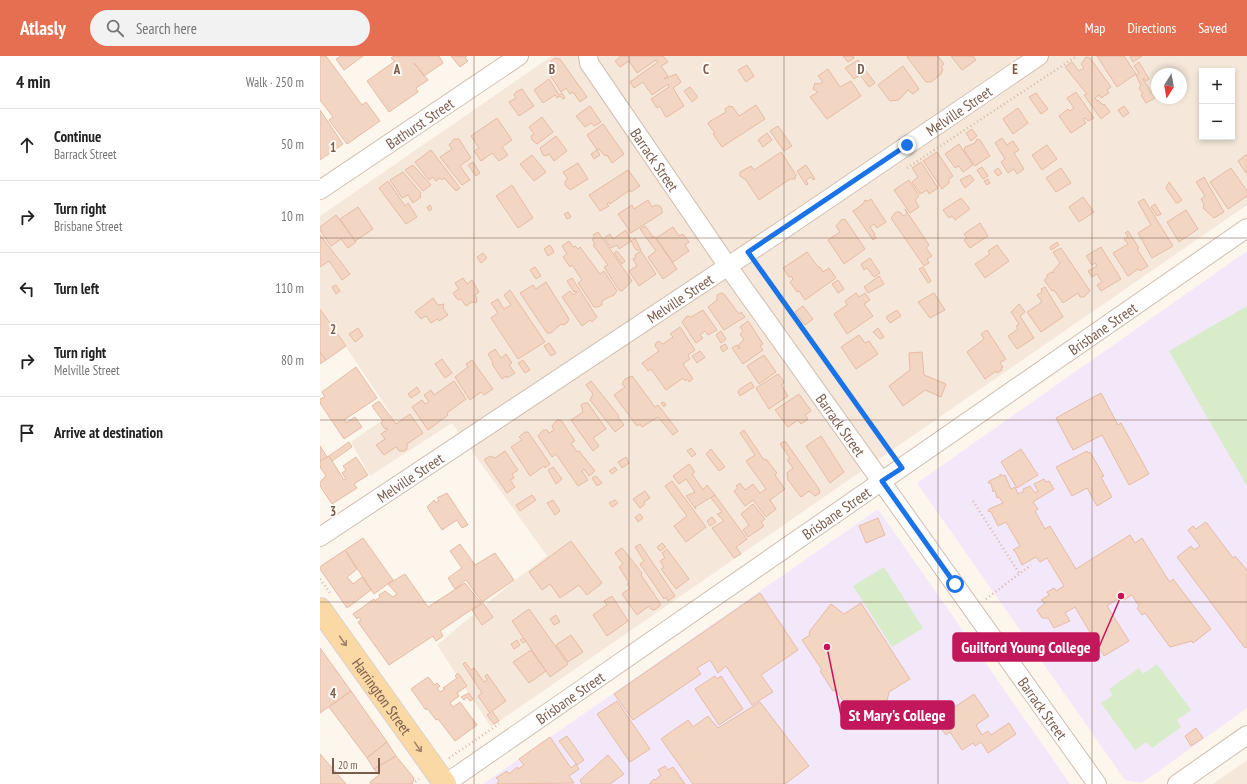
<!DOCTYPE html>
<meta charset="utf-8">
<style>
body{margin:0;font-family:"PT Sans Narrow",sans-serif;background:#f2f2f2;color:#222}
.controls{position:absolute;right:12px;top:12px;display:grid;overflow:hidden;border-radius:0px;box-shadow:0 2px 6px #0003}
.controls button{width:36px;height:36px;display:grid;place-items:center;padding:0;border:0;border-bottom:1px solid #e0e0e0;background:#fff;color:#222;font:20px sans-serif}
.compass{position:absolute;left:831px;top:12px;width:36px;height:36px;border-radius:50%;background:#fff;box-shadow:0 2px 6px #0003;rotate:191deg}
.scale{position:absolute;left:12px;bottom:10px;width:48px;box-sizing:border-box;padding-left:4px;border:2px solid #7a5c4d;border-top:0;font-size:11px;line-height:14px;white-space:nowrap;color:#7a5c4d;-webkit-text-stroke:3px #fffaf3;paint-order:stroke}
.stop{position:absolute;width:12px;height:12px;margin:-9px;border:3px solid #1a73e8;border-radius:50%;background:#fff}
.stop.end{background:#1a73e8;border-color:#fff;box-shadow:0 1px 4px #0008}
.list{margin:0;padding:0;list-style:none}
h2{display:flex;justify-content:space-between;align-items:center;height:52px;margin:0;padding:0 16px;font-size:17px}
h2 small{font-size:13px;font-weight:400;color:#767676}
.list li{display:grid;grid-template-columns:26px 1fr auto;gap:12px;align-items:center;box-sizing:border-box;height:72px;padding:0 16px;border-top:1px solid #e0e0e0}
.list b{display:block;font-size:15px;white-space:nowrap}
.list p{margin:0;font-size:13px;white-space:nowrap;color:#767676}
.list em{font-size:13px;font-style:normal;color:#767676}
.icon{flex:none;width:22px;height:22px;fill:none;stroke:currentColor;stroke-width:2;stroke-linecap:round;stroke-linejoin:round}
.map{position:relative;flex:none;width:927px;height:728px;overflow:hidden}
header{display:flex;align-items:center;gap:24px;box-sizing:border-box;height:56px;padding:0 20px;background:#e76f51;color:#fff}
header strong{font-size:19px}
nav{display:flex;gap:22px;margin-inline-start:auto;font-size:14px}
.search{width:280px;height:36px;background:#f2f2f2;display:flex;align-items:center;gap:10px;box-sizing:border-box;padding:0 14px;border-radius:22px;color:#767676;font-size:15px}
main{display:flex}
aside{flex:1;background:#fff}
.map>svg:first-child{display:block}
.residential{fill:#f5e8da;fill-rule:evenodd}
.education{fill:#f3e8fa}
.green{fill:#d8ecc9}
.building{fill:#f3d5c3;stroke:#e6bba3}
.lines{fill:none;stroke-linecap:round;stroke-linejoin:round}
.minor-casing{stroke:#d1beb0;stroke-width:20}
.major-casing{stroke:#dad1cd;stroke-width:24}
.path{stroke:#d9b8a5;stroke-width:2.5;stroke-dasharray:1 3;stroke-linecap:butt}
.minor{stroke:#fff;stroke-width:18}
.major{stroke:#fbd9a5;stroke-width:22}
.oneway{stroke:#a18267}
.route{stroke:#1a73e8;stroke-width:5}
.grid{fill:none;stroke:#7a5c4d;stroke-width:1;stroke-opacity:0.55}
.labels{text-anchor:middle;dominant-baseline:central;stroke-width:4;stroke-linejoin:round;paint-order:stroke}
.street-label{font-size:15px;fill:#7a5c4d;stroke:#fffaf3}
.grid-label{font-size:13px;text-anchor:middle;font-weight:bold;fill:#7a5c4d;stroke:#fffaf3;stroke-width:4;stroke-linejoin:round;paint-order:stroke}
.leader{fill:none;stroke:#c2185b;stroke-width:1.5}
.callout-dot{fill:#c2185b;stroke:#fffaf3;stroke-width:1.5}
.callout{fill:#c2185b;stroke:#c2185b;stroke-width:1.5}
.callout-label{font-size:16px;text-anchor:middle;font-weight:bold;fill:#fff}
</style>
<header>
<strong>Atlasly</strong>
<div class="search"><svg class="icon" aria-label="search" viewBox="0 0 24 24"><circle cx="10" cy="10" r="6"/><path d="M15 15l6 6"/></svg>Search here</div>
<nav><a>Map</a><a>Directions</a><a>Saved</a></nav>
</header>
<main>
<aside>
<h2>4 min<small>Walk · 250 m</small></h2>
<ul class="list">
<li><svg class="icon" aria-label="ahead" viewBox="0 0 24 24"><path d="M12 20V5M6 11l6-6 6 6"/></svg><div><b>Continue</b><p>Barrack Street</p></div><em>50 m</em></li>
<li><svg class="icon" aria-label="right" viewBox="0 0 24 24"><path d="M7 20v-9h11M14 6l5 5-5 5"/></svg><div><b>Turn right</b><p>Brisbane Street</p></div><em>10 m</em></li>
<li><svg class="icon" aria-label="left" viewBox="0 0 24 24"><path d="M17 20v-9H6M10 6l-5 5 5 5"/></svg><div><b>Turn left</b></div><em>110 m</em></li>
<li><svg class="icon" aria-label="right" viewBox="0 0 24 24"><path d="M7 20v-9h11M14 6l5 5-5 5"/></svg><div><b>Turn right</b><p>Melville Street</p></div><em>80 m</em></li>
<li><svg class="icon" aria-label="arrive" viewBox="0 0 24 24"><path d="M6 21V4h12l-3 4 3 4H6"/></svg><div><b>Arrive at destination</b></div></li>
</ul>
</aside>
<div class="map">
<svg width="927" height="728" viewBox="0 0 927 728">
<rect width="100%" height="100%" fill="#fdf6ec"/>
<!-- residential -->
<g class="residential">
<path d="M232 0H927V149L171 671 117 589 195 524 227 500 132 367 50 420 31 386 71 358 0 252V160ZM882 15H912V81H882ZM837 18H861V42H837Z"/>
<path d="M927 704V728H893Z"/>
</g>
<!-- education -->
<g class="education">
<path d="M927 195V652L822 727 805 724 597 427Z"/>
<path d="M558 453 750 728H163Z"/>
</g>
<!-- green -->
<g class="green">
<path d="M927 250V430L849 295Z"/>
<path d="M564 511 603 572 572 591 533 530Z"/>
<path d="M837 608 871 654 857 664 861 671 832 692 826 686 815 694 781 647 793 639 789 633 819 612 823 618Z"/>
</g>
<!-- building -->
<g class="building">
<path d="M0 0H6L42 49 46 46 60 65 27 88 9 64 13 61 0 44Z"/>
<path d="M21 0H43L24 14 16 3Z"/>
<path d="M74 0H119L123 7 104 20 94 7 108 24 96 32 98 36 69 56 47 25 75 5 71 2Z"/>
<path d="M131 0H147L145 2 148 5 140 11Z"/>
<path d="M301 0H343L348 6 341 10 348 20 344 23 356 18 361 26 353 32 364 50 347 61 345 60 340 50 337 52 331 43 349 31 348 28 332 39 323 26 314 32 310 26 338 6 336 4 317 17 309 5 300 11 295 5Z"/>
<path d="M523 0H533L534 2 528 6Z"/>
<path d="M588 0H618L624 8 621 11 623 13 621 18 611 26H606L587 1Z"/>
<path d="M631 0H653L656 4 642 14Z"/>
<path d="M777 0H804L816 18 797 31Z"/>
<path d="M810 0H822L813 6Z"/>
<path d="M766 1 770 2 791 31 787 34 789 37 781 42 779 39 775 42 777 45 778 44 783 49 784 48 790 56 781 63 764 39 767 38 745 11 752 6 759 15 764 12 761 8Z"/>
<path d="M235 2 240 3 267 41 260 46 253 36 250 38 246 32 241 36 228 16 233 13 231 5Z"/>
<path d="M538 4 555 27 549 31 540 19 534 23 525 12Z"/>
<path d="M819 6 829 23 826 25 824 22 823 23 835 42 826 47 821 39 823 38 819 32 821 30 816 19 819 17 814 10Z"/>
<path d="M427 9 434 20 426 26 418 14Z"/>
<path d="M583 10 599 33 593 38 588 34 579 44 570 45 558 29Z"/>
<path d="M508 13 520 31 531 25 541 40 507 63 490 41 498 36 493 33 495 27 499 28 503 26 498 20Z"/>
<path d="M229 23 239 39 242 37 245 42 243 43 240 40 237 42 235 39 223 47 214 34Z"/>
<path d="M370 31 378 41 372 46 364 35Z"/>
<path d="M202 33 214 50 199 60 189 46 196 42 194 39 196 36Z"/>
<path d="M756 36 774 62 768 65 765 62 763 63 766 67 751 77 739 60 748 53 750 55 754 52 747 42Z"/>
<path d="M716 37 728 53 721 58 709 41Z"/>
<path d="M436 49 445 63 402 91 393 78 395 77 388 68 389 66 406 56 405 53 409 50 413 51 419 60Z"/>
<path d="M270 50 281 66 274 70 271 67 265 71 256 60Z"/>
<path d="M804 50 809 57 803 61 798 54Z"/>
<path d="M698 52 708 67 693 78 683 63Z"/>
<path d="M0 54 23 88 0 104Z"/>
<path d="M222 61 233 76 217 88 212 84 211 80 214 78 209 71Z"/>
<path d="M177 62 192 84 182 91 188 99 179 105 172 97 161 105 154 95 159 92 151 80Z"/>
<path d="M283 68 304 98 292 107 287 99 285 100 279 93 277 94 267 79Z"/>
<path d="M458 70 472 90 464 95 450 75Z"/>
<path d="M652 73 657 80 651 85 646 77Z"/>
<path d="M447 77 452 84 443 91 438 84Z"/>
<path d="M236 80 247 95 234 105 229 98 226 100 223 99 220 92Z"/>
<path d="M682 82 687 89 693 85 699 94 694 97 704 113 697 118 694 113 688 117 681 106 685 103 675 87Z"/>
<path d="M134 83H139L151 102 140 110 150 124 142 129 120 101 132 93 129 89Z"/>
<path d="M657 83 660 84 670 100 655 110 644 94 645 91 655 87Z"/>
<path d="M639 88 653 109 643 116 639 110 635 112 625 98Z"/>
<path d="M727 89 737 103 722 114 712 99Z"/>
<path d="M111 94 140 132 136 135 124 122 122 124 120 122 116 125 113 121 109 124 95 106Z"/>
<path d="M277 94 280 99 274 103 271 98Z"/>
<path d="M461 96 476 119 475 123H470L439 144 426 124 420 120V116L431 110 434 114Z"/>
<path d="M617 96 633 120 629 123V127L622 133 603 105Z"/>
<path d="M927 98V117H926L918 105Z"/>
<path d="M212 99 226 116 214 125 200 108Z"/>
<path d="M153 106 160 117 156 120 148 109Z"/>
<path d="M601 106 618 132 609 138 607 134 600 138 592 126 598 121 592 112Z"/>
<path d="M258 107 268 123 250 134 245 129V125L248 123 243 116Z"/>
<path d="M93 109 111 129 103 135 85 114Z"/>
<path d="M486 109 495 123 493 124 491 121 486 124 488 128 486 129 477 115Z"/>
<path d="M662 111 668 120 663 123 657 114Z"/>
<path d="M678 112 682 117 678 120 674 115Z"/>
<path d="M741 112 751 127 736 136 726 122Z"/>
<path d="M911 112 927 135V140L908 153 890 126Z"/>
<path d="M308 114 320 130 311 136 310 134 290 148 289 146 287 148 289 150 280 155 269 139Z"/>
<path d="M83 116 101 137 100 139 101 141 93 147 88 139 82 142 70 124Z"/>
<path d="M650 119 654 124 645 132 640 124Z"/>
<path d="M884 121 904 156 894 162 883 152 884 148 881 143 885 140 876 126Z"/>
<path d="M668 123 670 127 667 129 664 125Z"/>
<path d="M589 124 599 140 595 144 599 151 590 157 574 134Z"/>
<path d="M68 125 85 150 88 147 97 161 86 168 59 132Z"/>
<path d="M849 126 862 144 858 147H856L846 132Z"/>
<path d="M192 129 213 162 198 172 176 140Z"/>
<path d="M763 141 774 156 759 166 749 151Z"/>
<path d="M641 142 650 153 635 164 632 160 629 162 623 154Z"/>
<path d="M551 143 566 166 557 172 554 168 550 171 555 178 554 179 556 182 553 184 533 155 543 148 545 144 548 145Z"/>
<path d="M824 143 853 190 832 202 818 177 831 169 818 146Z"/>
<path d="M328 144 332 151 336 149 340 150 342 153V157L311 177 298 158 312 149 314 153Z"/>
<path d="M835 148 841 158 837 160 831 151Z"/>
<path d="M110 149 112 153 109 155 107 151Z"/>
<path d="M38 151 53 173 35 185 20 163Z"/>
<path d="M585 153 609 189 606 192 612 200 607 203 609 207 604 210 571 162 576 156H580L583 160 587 158Z"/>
<path d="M866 154 878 173 859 186 847 166Z"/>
<path d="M248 156 251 161 247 163 244 158Z"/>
<path d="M16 159 36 186 28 192 21 183 11 190 0 174V171Z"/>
<path d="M525 163 545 193 524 208 508 184 520 176 516 170 521 164Z"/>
<path d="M660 167 668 180 650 192 644 184 647 182 644 178Z"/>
<path d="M325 170 332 179V182L334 180 357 213 343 223 328 201 336 195 320 173Z"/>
<path d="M353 171 359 180 363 178 369 186 365 189 369 195 353 206 336 182Z"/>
<path d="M306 174 311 185 299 193 297 189 291 192 284 182 290 178 293 183Z"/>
<path d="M808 175 819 192 817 193 828 210 820 215 818 213 808 220 793 197 808 188 804 183 808 180 805 177Z"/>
<path d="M278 176 312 225 302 235 299 234 284 211 288 209 273 189 275 188 272 183 275 182 273 179Z"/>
<path d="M0 179 30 218 22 224 9 205 0 211Z"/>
<path d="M315 182 321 194H316L311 185Z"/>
<path d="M249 185 253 191 255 190 258 193 260 191 280 218 284 215 297 235 293 240H291L282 245V249L278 251H274L258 227 262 224 252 209 250 211 243 201 247 198 242 190Z"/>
<path d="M737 186 739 189 731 194 730 191Z"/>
<path d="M230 189 234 196 228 200 224 193Z"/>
<path d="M677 189 689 205 665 222 655 208 670 198 668 195Z"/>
<path d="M781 191 801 223 781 235 777 229 782 226 777 218 772 221 768 215 777 210 775 207 772 209 766 200Z"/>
<path d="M741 192 770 235 764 241H760L758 237 743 247 734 234 732 235 724 224 727 222V219L731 216 734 217 733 215 740 207 733 196Z"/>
<path d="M297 195 305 205 302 208 294 197Z"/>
<path d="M321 195 336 218 319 230 309 215 317 210 313 203 316 201 315 199Z"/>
<path d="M487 196 499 212 500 211 503 216 509 212 516 222 485 244 479 235 477 236 470 226 473 223 471 220 469 221 463 212Z"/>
<path d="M163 197 167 202 161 207 157 201Z"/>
<path d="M550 202 560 217 554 221 547 212 544 214 541 208Z"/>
<path d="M215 211 221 220 216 223 210 214Z"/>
<path d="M603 211 611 225 608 227 599 213Z"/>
<path d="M559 220 564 228 548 237 544 231Z"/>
<path d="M143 222 147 228 152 224 159 236 155 239 157 243 156 247 152 246 146 250 141 243 138 244 133 237 139 233 135 227Z"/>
<path d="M252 222 277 261 272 266 270 264 262 270 242 241 250 235 253 239 257 236 256 235 254 236 247 225Z"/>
<path d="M518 224 524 233 518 237 512 228Z"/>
<path d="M226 226 249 263 247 267 244 269 241 268 231 277H227L200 237 213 229 216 233Z"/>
<path d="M16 229 20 235 16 238 12 231Z"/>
<path d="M725 231 743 261 721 276 707 256 722 246 717 239 722 236 721 233Z"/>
<path d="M190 234 225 286 198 303 171 262 178 257 171 247 178 243 184 253 191 249 184 239Z"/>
<path d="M401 237 404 238 419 258 421 256 425 261 404 274 388 251 397 244V239Z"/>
<path d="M536 237 539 241 545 237 550 244 544 248 553 260 527 278 514 258 527 249 525 245Z"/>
<path d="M614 237 625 254 610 262 598 246Z"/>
<path d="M113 242 118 249 124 248 123 252 128 259 119 265 117 263 111 267 106 260 101 263 95 256Z"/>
<path d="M699 248 705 256 700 260 714 282 697 293 688 280 698 273 696 270 699 268 691 256Z"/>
<path d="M483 250 493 263 485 269 475 256Z"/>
<path d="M0 253 26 290 6 304 0 296Z"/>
<path d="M383 254 397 274 388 279 385 275 380 279 383 282 376 287 362 266 367 260 371 261Z"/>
<path d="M577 254 581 260 570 267 566 261Z"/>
<path d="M428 265 443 288 440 290 443 294 423 308 412 292 417 289 419 293 420 292 418 289 424 284 420 278 423 275 420 271Z"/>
<path d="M360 271 375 294 368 299 370 303 363 308 373 323 369 326 367 323 365 325 363 322 346 334 331 313 328 315 322 307 339 295 335 290 336 287 338 285 343 288 353 281 350 278Z"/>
<path d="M38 272 43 280 35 286 29 278Z"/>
<path d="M558 272 564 281 560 283 553 276Z"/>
<path d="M667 274 686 303 680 307 683 311 681 312 682 314 677 317 676 315 665 323 647 296 664 283 661 278Z"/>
<path d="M401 275 406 283 401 287 396 279Z"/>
<path d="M539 279 545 287 549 285 558 298 536 313 521 291Z"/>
<path d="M229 287 236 297 231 300 224 290Z"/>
<path d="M405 288 408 292 403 296 400 291Z"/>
<path d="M175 293 181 302 186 298 192 307 189 309 195 317 187 322 186 320 182 323 172 308 173 306 168 298Z"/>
<path d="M380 295 385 301 377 307 372 300Z"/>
<path d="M0 296 6 304 0 308Z"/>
<path d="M602 296 604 319 626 328 621 341 605 334 583 350 569 330 590 314 589 297Z"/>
<path d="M444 299 456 316 439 328 427 310Z"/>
<path d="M122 303 132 317 125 322 115 308Z"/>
<path d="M152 304 173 333 164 339 161 336 150 344 135 321 148 311 146 308Z"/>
<path d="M203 304 210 314 205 317 198 307Z"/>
<path d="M36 311 57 342 24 364 26 367 35 361 42 371 24 383 0 347V343L5 341 2 336Z"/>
<path d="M458 318 463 324 464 327 461 329 468 340 449 353 436 332Z"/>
<path d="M312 320 335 351 338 349 358 375 353 379 338 361 322 371 320 368 317 370 294 339 305 331 302 328 305 323Z"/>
<path d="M134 325 146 343 127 357 128 359 108 374 92 351 102 344 105 348 109 346 104 339 111 334 114 339Z"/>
<path d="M271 325 299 360 298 361 304 369 295 376 270 344 273 338 266 329Z"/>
<path d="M431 326 434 331 420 340 418 336 420 333Z"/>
<path d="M97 331 100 336 91 342 88 338Z"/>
<path d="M781 337 798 369 801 367 829 418 809 429 782 379 753 394 736 362Z"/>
<path d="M479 338 491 355 485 359 488 363 481 368 478 364 468 371 455 354Z"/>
<path d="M59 345 76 368 90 358 103 377 87 388V393L84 395H79L76 391 64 399 56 389 65 383 61 378 68 373 67 372 65 373 61 367 63 365 52 350Z"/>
<path d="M344 346 346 349 344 351 341 347Z"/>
<path d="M264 347H268L286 373 273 382 279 390 273 395 251 364 263 356 261 349Z"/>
<path d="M237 364H241L255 385 251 387 257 396 259 395 275 415 269 420 264 413 262 415 268 424 258 430 236 398 232 401 218 380 223 374H227L229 377 234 374 232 370Z"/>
<path d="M424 374 444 404 446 403 457 417 455 419 465 433 450 444 456 453 446 461 433 444 425 450 414 435 418 432 416 430 420 427 425 434 433 428 440 437 446 433 426 405 435 399 420 377Z"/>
<path d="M205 376H208L230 408 225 412 224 410 210 420 191 391 202 384 199 381Z"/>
<path d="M501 380 524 416 510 427 486 390Z"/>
<path d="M465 385 499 433 500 437 495 440 489 435 481 441 468 424 467 417 473 412 467 404 470 402 460 388Z"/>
<path d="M29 386 32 391 12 405 9 400Z"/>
<path d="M0 390 7 401 0 405Z"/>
<path d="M371 392 376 398 372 401 367 395Z"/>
<path d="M391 393 405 411 399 415 386 398Z"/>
<path d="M701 393 718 419 697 432 681 406Z"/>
<path d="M185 395 198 414 192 418 194 422 190 424 195 431 187 437 165 405V403L170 400 175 402Z"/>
<path d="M767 395 768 397 770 396 784 420 781 421 792 441 777 450 767 432 752 440 736 411Z"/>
<path d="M9 400 24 424 26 423 22 417 26 414 23 410 36 401 48 419 34 428 37 432 12 448 0 430V426L6 420 0 411V405Z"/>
<path d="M306 401 309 407 302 412 298 406Z"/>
<path d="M369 408 375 416 372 418 383 434 387 429 395 439 375 451 376 453 366 440 375 436 366 423 359 428 353 420Z"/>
<path d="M233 411 242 423 236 428 228 414Z"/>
<path d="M295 411 297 414 292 418 289 415Z"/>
<path d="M680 418 683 420 685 419 691 433 695 431 698 438 704 435 703 433 710 430 715 437 718 435 714 428 724 423 726 426 729 425 734 433 713 446 718 453 715 455 725 473 730 470 756 513 810 479 815 487 822 482 845 519 850 526 853 523 891 573 873 587 872 585 850 591 825 557 822 559 817 552 819 550 812 539 804 544 802 540 787 550 809 585 784 600 755 551 745 557 750 565 734 572 728 562H722L717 554 725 547 721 544 729 539 727 536 734 532 736 535 744 530 727 502 720 506 716 501 702 509 695 495 693 494 700 490 686 466 678 470 671 456 668 455 669 453 683 447 679 441 677 442 675 434 673 436 671 427H668L669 425 680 420Z"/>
<path d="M276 420 282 427 277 430 272 422Z"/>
<path d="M352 425 386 471 366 486 354 470 367 460 345 430Z"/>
<path d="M325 435 330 442 324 446 325 448 320 452 313 443Z"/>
<path d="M127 437 148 469 142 472 137 464 122 474 107 451 114 444 116 447 119 445 117 442Z"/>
<path d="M212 439 216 444 200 455 196 449Z"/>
<path d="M395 439 427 483 416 491 421 498 414 502 392 472 404 465 397 458 402 456 391 442Z"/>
<path d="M233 444 240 455 235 459 227 447Z"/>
<path d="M295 444 298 447 292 451 289 447Z"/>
<path d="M433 448 445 463 441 466 444 470 428 481 423 474 429 469 421 458Z"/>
<path d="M320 458 323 462 318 466 315 461Z"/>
<path d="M392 461 396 466 390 470 387 465Z"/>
<path d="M558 462 565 479 546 487 539 470Z"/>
<path d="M886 466 913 502 915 500 927 514V591L925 592 857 501 871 490 874 494 880 490 868 474 873 470 876 473Z"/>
<path d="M43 482 73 524 54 538 25 494Z"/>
<path d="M251 485 282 527 267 539 259 529 240 542 230 528 222 534 209 516Z"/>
<path d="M342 487 346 491 340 495 337 491Z"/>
<path d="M140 488 155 509 175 497 194 524 162 546 146 524 135 533 128 522 142 512 130 495Z"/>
<path d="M320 488 355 540 348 545 346 541 344 543 320 508 324 505 315 491Z"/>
<path d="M302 492 322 517 321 519 340 547V550L334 554 331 553 329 550 317 559 302 538 310 532 307 528 309 527 299 511 303 508 295 497Z"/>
<path d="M347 493 369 523 356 533 341 513 344 511 340 505 345 502 342 497Z"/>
<path d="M25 494 37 513 27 521 33 528 42 521 51 534 27 552 0 513 1 510Z"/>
<path d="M85 518 108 551 145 527 161 547 120 575 123 580 116 585 113 580 69 609 38 566 41 564 39 561 37 563 33 558 54 543 55 545 60 541 59 539 65 535 73 541 77 538 68 528Z"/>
<path d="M440 537 478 594 441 619 453 636 432 649 406 610 398 617 390 604 377 612 381 618 313 664 294 638Z"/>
<path d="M292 540 308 565 287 580 273 559 287 549 284 545Z"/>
<path d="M163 547 173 561 162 569 152 554Z"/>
<path d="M541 547 590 623 569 636 566 650 547 646 531 657 516 634 513 635 500 615 502 614 482 584 490 579 489 576 511 548 524 558Z"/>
<path d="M209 553 248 608 230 621 192 565Z"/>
<path d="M236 559 240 566 234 569 230 563Z"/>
<path d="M251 579 263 596 248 606 236 589Z"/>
<path d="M204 582 206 585 203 587 200 584Z"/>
<path d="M197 584 200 589 194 593 191 588Z"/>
<path d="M0 592 31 635 0 657Z"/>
<path d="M211 594 226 615 209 627 193 606Z"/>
<path d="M145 606 151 614 154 612 164 626 167 624 165 620 167 618 186 645 172 655 179 665 174 668 167 659 170 657 158 640 162 637 143 608Z"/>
<path d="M138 617 147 630 137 637 139 640 130 647 133 651 140 646 157 669 135 685 118 663 116 664 107 652 106 654 91 633 108 621 115 629 117 627 120 630 117 632 120 636 125 633 123 632 137 622 135 620Z"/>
<path d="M395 620 397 623 401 620 423 653 399 669 375 633Z"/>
<path d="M31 635 67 686 47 702 9 651Z"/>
<path d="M149 637 153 643 150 645 147 641 144 644 141 641Z"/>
<path d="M654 638 669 660 656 669 662 679 668 675 671 679 689 667 696 678 668 697 661 686 655 690 653 687 642 694 630 676 626 679 622 674 626 671 620 661Z"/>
<path d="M297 645 330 693 310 706 277 658Z"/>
<path d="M440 646 489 710 465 728H373L341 683 368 664 373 671 388 660 398 672Z"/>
<path d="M876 672 883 682 871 690 865 680Z"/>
<path d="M247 680 264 704 257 709 239 685Z"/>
<path d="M230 681 251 712 256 708 259 713 249 720 254 727 177 728 179 724 176 722 187 715 189 718 197 711 198 713 204 709 199 703Z"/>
<path d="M67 686 76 700 54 713 47 702Z"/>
<path d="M0 698 26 728H0Z"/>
<path d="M288 699 304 718 290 728H262L260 724Z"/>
<path d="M76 700 94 722 93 726 91 728H51L50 726 59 719 54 713Z"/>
<path d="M345 710 348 714 353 711 365 728H329L334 723 335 724 341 719 338 714Z"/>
</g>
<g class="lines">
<defs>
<g id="minor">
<path id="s1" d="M268 0 269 7 407 209 777 728"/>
<path id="s2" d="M0 134 199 0"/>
<path id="s3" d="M0 481 467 171 719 0"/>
<path id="s4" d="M125 728 927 172"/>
<path d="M857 728 927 679"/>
</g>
<g id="major">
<path id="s5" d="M0 553 125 728"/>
</g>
</defs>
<!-- minor casing -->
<use href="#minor" class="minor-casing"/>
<!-- major casing -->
<use href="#major" class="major-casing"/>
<!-- path -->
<g class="path">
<path d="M587 112 757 0"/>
<path d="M437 209 573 399"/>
<path d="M653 445 699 517"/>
<path d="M0 523 10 537"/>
<path d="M666 543 711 509"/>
<path d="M129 702 179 668"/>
<path d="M92 728 99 723"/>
</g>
<!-- minor -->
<use href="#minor" class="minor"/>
<!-- major -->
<use href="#major" class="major"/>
</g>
<!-- one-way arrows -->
<defs><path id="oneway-shaft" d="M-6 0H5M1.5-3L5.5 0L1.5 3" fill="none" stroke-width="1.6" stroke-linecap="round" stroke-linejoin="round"/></defs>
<g class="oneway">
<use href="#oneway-shaft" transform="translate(23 585) rotate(55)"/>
<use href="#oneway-shaft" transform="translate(98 691) rotate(55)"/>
</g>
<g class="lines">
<!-- route -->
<path class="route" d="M587 89 428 196 582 412 562 425 635 528"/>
</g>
<!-- grid -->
<path class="grid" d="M154 0V728M309 0V728M464 0V728M618 0V728M772 0V728M0 182H927M0 364H927M0 546H927"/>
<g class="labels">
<!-- street labels -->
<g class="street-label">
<text stroke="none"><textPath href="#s3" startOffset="768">Melville Street</textPath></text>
<text stroke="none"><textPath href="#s2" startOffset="120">Bathurst Street</textPath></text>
<text stroke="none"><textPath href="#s1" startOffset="124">Barrack Street</textPath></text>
<text stroke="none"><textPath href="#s3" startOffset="432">Melville Street</textPath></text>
<text stroke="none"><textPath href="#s4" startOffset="800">Brisbane Street</textPath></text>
<text stroke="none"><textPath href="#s1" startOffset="448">Barrack Street</textPath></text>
<text stroke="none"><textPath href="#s3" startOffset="108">Melville Street</textPath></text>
<text stroke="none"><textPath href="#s4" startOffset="476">Brisbane Street</textPath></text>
<text stroke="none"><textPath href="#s5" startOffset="107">Harrington Street</textPath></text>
<text stroke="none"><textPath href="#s4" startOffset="152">Brisbane Street</textPath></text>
<text stroke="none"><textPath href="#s1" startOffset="796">Barrack Street</textPath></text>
</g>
</g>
<g class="grid-label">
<text x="77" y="18">A</text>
<text x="232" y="18">B</text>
<text x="386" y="18">C</text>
<text x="541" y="18">D</text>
<text x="695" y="18">E</text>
<text x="13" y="96">1</text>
<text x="13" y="278">2</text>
<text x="13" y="460">3</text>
<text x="13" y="642">4</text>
</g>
<!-- callouts -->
<path class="leader" d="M801 540L779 591M507 591L521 659"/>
<g class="callout-dot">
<circle cx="801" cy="540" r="4"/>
<circle cx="507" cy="591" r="4"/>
</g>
<g class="callout">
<rect x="633" y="577" width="146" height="28" rx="4"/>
<rect x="521" y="645" width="113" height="28" rx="4"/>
</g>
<g class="callout-label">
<text x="706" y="597">Guilford Young College</text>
<text x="577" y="665">St Mary's College</text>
</g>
</svg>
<div class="controls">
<button>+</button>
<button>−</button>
</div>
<svg class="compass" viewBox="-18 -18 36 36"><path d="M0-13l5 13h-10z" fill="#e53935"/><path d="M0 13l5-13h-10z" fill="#767676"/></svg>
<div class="scale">20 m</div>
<div class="stop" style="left:635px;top:528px"></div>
<div class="stop end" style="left:587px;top:89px"></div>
</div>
</main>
